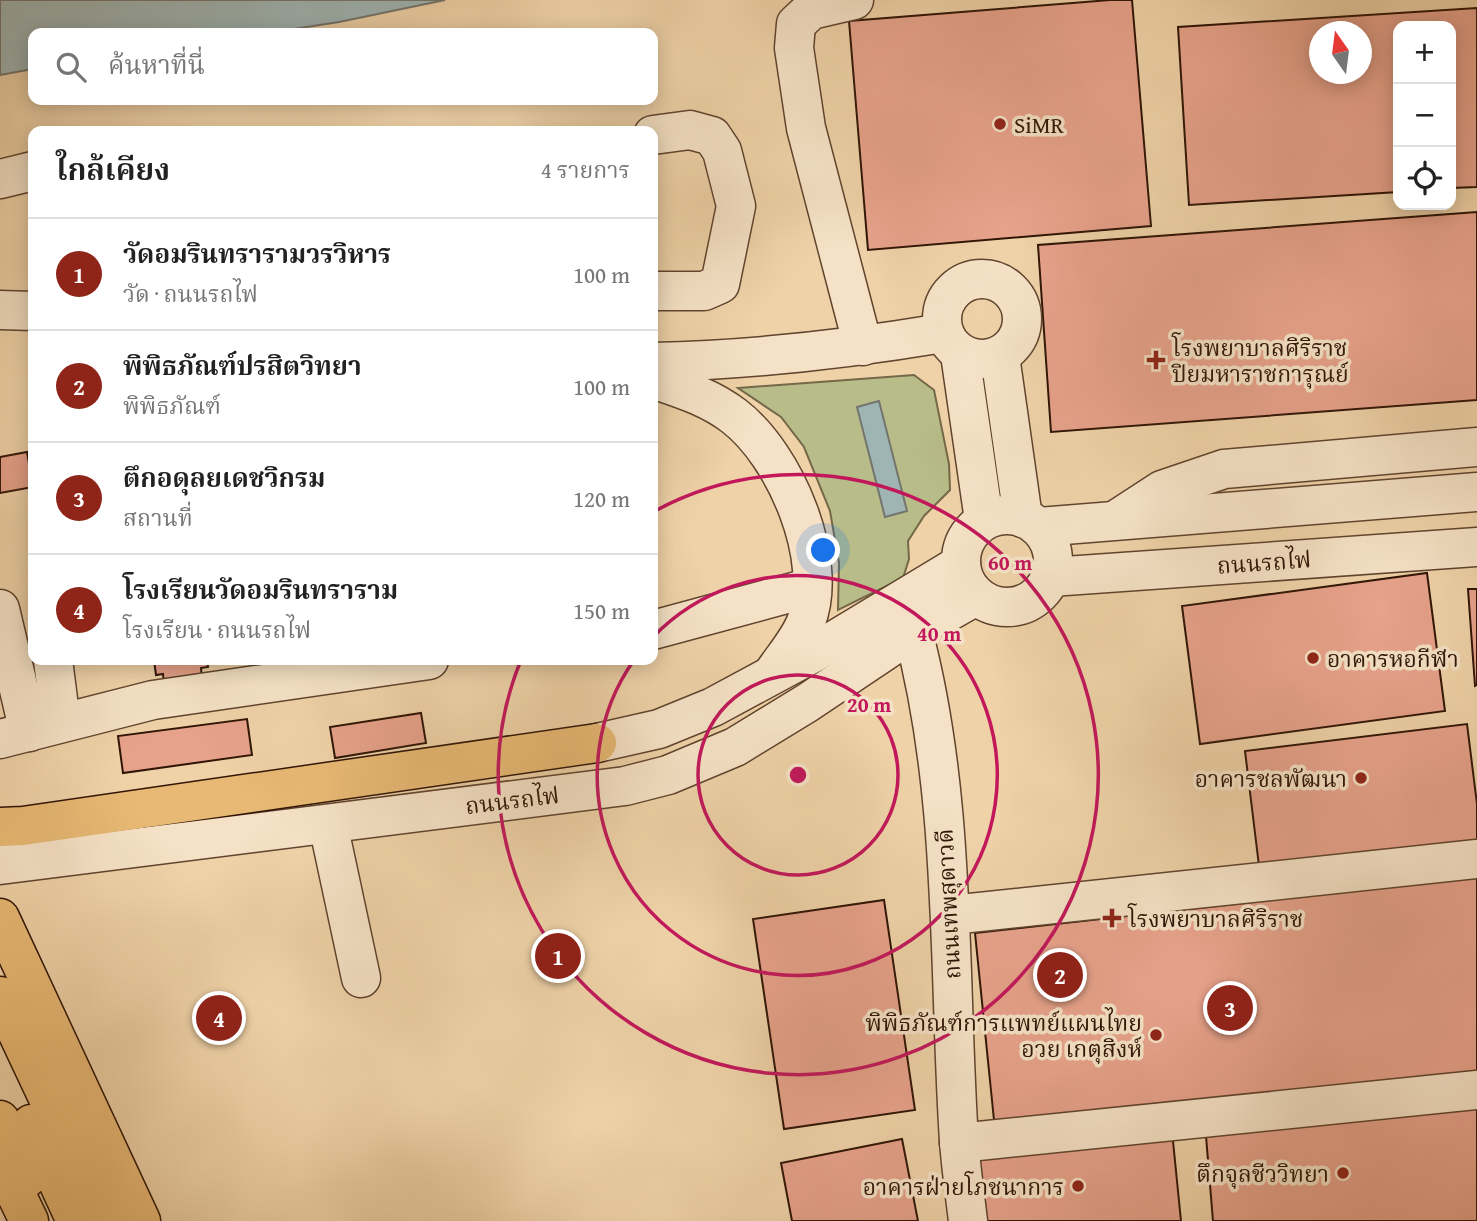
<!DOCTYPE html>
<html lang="th">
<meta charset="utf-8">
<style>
body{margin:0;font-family:"Gentium Book Plus","Noto Serif Thai",serif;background:#f2f2f2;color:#222}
.controls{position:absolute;right:21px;top:21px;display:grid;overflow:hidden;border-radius:14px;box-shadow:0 4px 18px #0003}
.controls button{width:63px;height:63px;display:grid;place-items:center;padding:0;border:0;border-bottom:2px solid #e0e0e0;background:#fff;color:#222;font:35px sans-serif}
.compass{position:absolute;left:1309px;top:21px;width:63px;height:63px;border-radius:50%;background:#fff;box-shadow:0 4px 18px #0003;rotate:346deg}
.you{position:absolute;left:824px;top:551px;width:24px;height:24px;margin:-18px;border:5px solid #fff;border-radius:50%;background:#1a73e8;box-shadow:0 0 0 10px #1a73e833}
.badge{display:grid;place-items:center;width:46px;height:46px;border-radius:50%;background:#8f2418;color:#fff;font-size:23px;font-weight:700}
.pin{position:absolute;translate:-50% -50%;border:4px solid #fff;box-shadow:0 2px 7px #0006}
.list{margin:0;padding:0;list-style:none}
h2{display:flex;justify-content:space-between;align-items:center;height:91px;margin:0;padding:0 28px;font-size:30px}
h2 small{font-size:23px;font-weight:400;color:#767676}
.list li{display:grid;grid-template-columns:46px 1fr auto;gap:21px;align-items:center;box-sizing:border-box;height:112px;padding:0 28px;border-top:2px solid #e0e0e0}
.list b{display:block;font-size:26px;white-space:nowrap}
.list p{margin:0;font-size:23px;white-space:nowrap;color:#767676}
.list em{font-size:23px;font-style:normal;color:#767676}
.icon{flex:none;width:38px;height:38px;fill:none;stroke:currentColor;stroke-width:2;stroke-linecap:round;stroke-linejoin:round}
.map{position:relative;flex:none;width:1477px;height:1221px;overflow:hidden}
.search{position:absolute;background:#fff;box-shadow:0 4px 18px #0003;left:28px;top:28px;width:630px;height:77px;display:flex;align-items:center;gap:18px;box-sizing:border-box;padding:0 24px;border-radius:14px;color:#767676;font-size:26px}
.panel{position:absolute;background:#fff;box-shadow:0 4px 18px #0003;left:28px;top:126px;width:630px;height:539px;border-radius:14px}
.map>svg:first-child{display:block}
.green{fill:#b7bc89;stroke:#746848;stroke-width:2}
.water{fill:#9fb5b4;stroke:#73756e;stroke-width:2}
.building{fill:#e7a28b;stroke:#301506;stroke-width:2;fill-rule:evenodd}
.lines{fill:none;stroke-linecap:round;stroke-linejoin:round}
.minor-casing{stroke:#60442e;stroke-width:41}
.major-casing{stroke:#301506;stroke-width:41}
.minor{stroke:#f5e2c6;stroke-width:38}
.major{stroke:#e8b974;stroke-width:38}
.ring{fill:none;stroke:#c2185b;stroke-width:3.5}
.poi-dot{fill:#8f2418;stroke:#f5e2c6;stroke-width:2.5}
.labels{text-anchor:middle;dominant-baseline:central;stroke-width:7;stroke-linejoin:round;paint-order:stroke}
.poi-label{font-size:23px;fill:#301506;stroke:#f5e2c6;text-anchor:start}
.street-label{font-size:23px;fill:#301506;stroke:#f5e2c6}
.centre{fill:#c2185b;stroke:#f5e2c6;stroke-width:3.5}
.ring-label{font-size:21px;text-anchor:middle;font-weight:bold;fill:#c2185b;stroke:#f5e2c6;stroke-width:7;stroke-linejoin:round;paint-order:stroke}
</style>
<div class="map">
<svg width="1477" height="1221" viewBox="0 0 1477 1221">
<rect width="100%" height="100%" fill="#efd2a8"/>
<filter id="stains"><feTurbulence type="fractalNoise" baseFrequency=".00286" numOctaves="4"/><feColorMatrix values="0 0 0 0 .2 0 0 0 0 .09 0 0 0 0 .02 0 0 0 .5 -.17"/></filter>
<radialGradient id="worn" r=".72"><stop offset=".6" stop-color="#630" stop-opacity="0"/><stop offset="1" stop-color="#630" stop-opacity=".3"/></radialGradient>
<!-- green -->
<path class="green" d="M914 375 934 390 949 464 950 490 924 516 908 541 909 559 903 578 838 610 839 563 830 511 804 447 781 417 738 388Z"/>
<!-- water -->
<g class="water">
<path d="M0 0H445L339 22 268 33H33V69L0 75Z"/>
<path d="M879 401 907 511 885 517 857 407Z"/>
</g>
<!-- building -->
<g class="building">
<path d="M1110 0H1132L1151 226 868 250 849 21Z"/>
<path d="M1477 8V187L1451 188V26H1398V192L1189 205 1178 27ZM1320 32H1362V74H1320Z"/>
<path d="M1477 212V400L1051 432 1038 245Z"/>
<path d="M27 452 33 487 0 493V457Z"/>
<path d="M1427 573 1445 711 1200 744 1182 606Z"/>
<path d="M1468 589H1477V685L1475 686Z"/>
<path d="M154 660H207L208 667 201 668 202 678 164 684 163 674 156 675Z"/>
<path d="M421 713 426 743 335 758 330 727Z"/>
<path d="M247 719 252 755 123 773 118 736Z"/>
<path d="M1467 724 1477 804V840L1259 866 1245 751Z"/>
<path d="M1477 877V1083L995 1130 975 933Z"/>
<path d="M884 900 915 1110 784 1129 753 919Z"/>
<path d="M1477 1099V1221H1213L1205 1124Z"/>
<path d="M1172 1131 1181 1221H982L975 1151Z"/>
<path d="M902 1139 918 1221H792L781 1163Z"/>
</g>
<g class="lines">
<defs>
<g id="minor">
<path d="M854 0 811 10 796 24 794 48 806 128 863 346"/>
<path d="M653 135 690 130 712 136 722 151 736 206 720 284 704 291H653"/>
<path d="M0 179 33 171"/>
<circle cx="982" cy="319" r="40"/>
<path d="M0 310 33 311"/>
<path d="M960 354 984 520"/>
<path d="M1000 356 1023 518"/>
<path d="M653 362C750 360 847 349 943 333"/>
<path d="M653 379C682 389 709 397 734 416 785 455 830 560 806 622 799 640 784 657 774 672"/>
<circle cx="1007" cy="561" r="46"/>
<path d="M1119 518 1162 490 1224 469 1477 447"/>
<path d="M1039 527 1477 492"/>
<path d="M1051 577 1477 547"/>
<path d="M0 609 29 732"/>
<path d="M653 630 812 587"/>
<path d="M913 632C957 798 948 971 959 1141 961 1168 965 1195 968 1221"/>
<path d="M53 660 61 723"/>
<path d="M0 739 153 700 429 660"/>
<path d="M597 743 659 729 713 707 815 652 961 564"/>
<path d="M328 824 361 978"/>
<path d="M0 865 625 786 668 775 735 747 807 703 913 632 976 596"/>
<path d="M951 915 1477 859"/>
<path d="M959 1143 1477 1090"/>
</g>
<g id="major">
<path d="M0 827 23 826 597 743"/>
<path d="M0 918 141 1221"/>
<path d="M0 996 106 1221"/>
<path d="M0 1120 27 1178"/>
<path d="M31 1124 76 1221"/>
<path d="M0 1161 29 1221"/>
</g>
</defs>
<!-- minor casing -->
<use href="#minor" class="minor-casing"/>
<!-- major casing -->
<use href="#major" class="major-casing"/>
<!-- minor -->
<use href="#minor" class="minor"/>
<!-- major -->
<use href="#major" class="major"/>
</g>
<!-- distance rings -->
<g class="ring">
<circle cx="798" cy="775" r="100"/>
<path d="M653 637A200 200 0 1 1 634 660"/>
<path d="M655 511A300 300 0 1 1 521 660"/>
</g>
<!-- markers -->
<g class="poi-dot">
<circle cx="1000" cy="124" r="7"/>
<path d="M1152.5 349.5h7v7h7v7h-7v7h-7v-7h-7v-7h7z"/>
<circle cx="1313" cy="658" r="7"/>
<circle cx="1361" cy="778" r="7"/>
<path d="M1108.5 907.5h7v7h7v7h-7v7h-7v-7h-7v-7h7z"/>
<circle cx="1156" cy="1035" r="7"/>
<circle cx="1343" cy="1173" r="7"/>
<circle cx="1078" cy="1186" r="7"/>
</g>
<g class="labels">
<!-- poi labels -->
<g class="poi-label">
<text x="1014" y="124">SiMR</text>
<text x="1172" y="347">โรงพยาบาลศิริราช<tspan x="1172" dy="26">ปิยมหาราชการุณย์</tspan></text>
<text x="1327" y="658">อาคารหอกีฬา</text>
<text x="1347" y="778" text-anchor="end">อาคารชลพัฒนา</text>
<text x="1128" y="918">โรงพยาบาลศิริราช</text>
<text x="1142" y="1022" text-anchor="end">พิพิธภัณฑ์การแพทย์แผนไทย<tspan x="1142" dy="26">อวย เกตุสิงห์</tspan></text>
<text x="1329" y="1173" text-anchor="end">ตึกจุลชีววิทยา</text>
<text x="1064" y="1186" text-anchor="end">อาคารฝ่ายโภชนาการ</text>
</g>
<!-- street labels -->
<g class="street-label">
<text transform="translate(1264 562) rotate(-4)">ถนนรถไฟ</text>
<text transform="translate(512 800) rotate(-7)">ถนนรถไฟ</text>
<text transform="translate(948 904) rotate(-93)">ถนนเทพสุดาวดี</text>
</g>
</g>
<circle cx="798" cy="775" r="10" class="centre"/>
<g class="ring-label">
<text x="1010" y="570">60 m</text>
<text x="939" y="641">40 m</text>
<text x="869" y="712">20 m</text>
</g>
<rect width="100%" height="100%" filter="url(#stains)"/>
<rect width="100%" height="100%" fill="url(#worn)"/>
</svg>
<div class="controls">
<button>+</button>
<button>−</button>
<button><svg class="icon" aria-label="locate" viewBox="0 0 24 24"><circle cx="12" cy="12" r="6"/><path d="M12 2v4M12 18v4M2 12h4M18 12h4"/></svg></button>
</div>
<svg class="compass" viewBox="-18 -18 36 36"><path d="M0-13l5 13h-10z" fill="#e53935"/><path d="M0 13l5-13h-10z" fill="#767676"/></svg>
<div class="you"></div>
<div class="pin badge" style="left:558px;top:956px">1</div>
<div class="pin badge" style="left:1060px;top:975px">2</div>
<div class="pin badge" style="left:1230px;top:1008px">3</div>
<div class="pin badge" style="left:219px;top:1018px">4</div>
<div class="search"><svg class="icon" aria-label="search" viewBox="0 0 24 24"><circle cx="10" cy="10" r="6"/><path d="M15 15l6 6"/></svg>ค้นหาที่นี่</div>
<section class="panel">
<h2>ใกล้เคียง<small>4 รายการ</small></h2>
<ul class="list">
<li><span class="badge">1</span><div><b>วัดอมรินทรารามวรวิหาร</b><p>วัด · ถนนรถไฟ</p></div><em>100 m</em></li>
<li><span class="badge">2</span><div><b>พิพิธภัณฑ์ปรสิตวิทยา</b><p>พิพิธภัณฑ์</p></div><em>100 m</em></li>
<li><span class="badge">3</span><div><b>ตึกอดุลยเดชวิกรม</b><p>สถานที่</p></div><em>120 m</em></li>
<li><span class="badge">4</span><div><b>โรงเรียนวัดอมรินทราราม</b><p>โรงเรียน · ถนนรถไฟ</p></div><em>150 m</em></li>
</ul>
</section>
</div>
